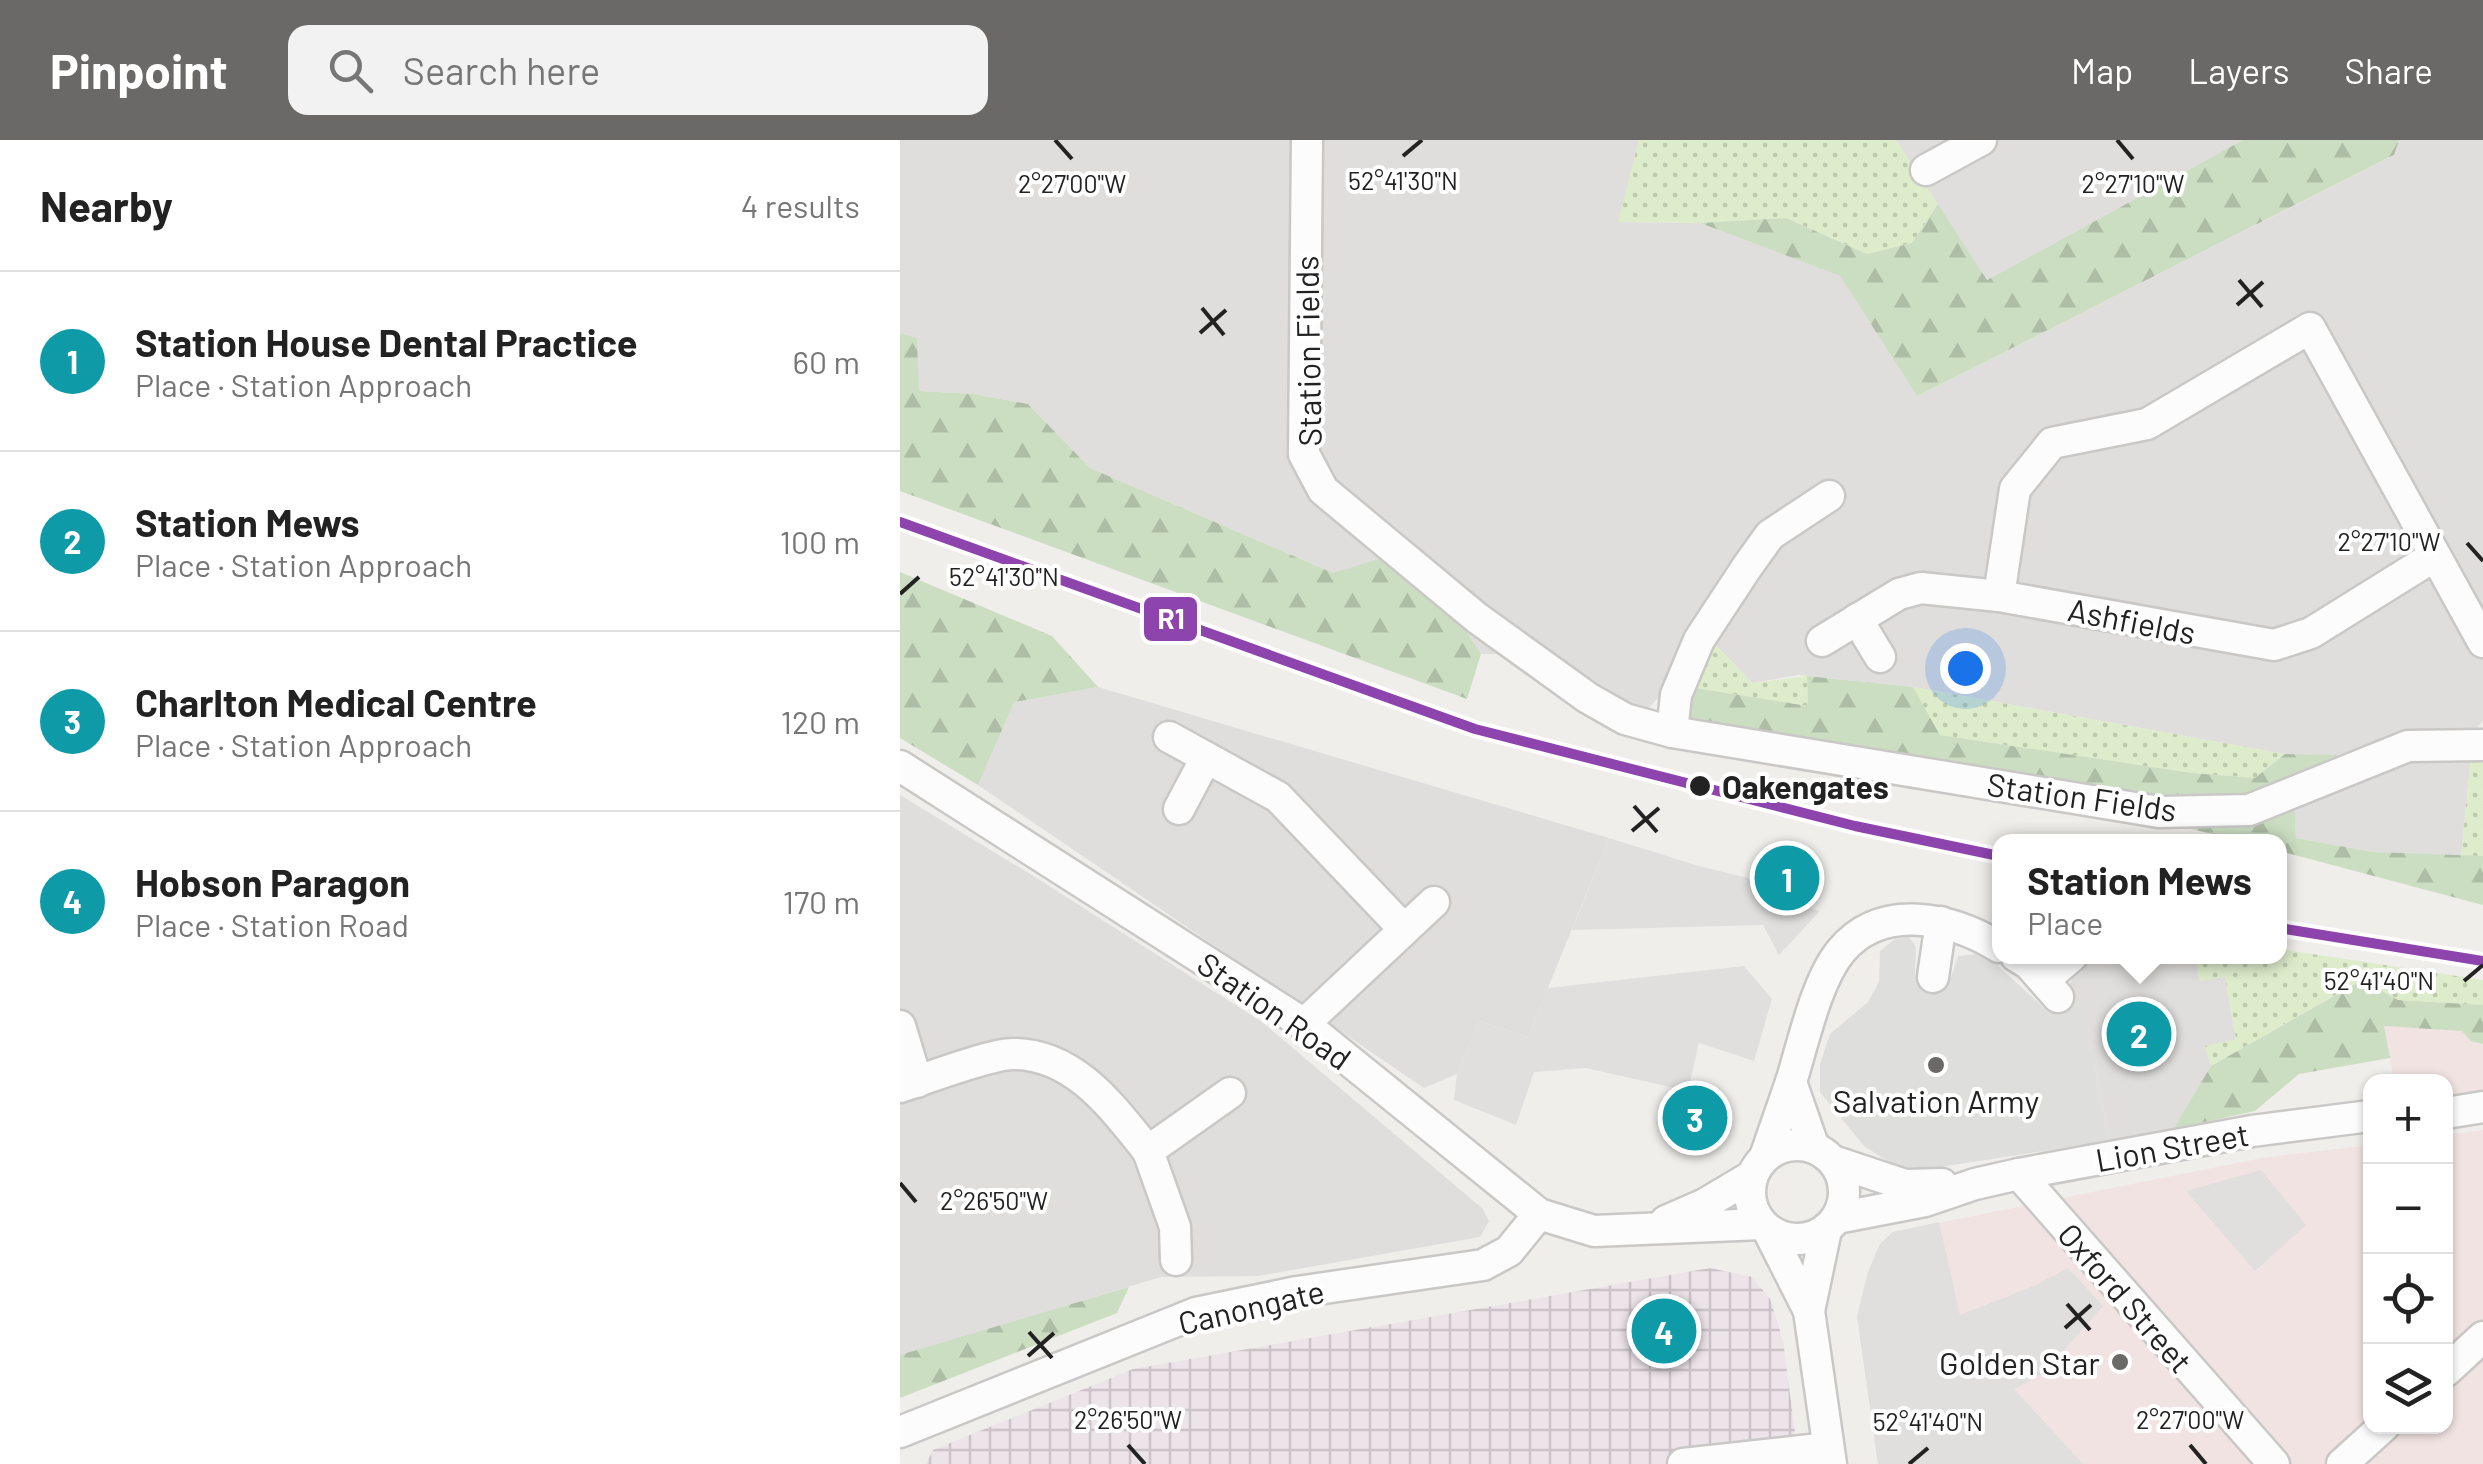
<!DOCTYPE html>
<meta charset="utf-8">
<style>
body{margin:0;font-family:Barlow,sans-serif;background:#f2f2f2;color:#222}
.controls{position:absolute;right:30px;bottom:30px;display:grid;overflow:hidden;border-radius:20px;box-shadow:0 2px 8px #0004}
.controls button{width:90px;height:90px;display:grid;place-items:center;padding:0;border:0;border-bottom:2px solid #e0e0e0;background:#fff;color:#222;font:50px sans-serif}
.you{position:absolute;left:1065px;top:528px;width:35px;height:35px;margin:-25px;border:8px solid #fff;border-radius:50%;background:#1a73e8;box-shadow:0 0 0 15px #1a73e833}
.badge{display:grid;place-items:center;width:65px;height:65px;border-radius:50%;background:#6a6968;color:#fff;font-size:32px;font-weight:700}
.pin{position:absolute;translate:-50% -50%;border:5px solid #fff;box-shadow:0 2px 10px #0006}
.popup{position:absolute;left:1092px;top:694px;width:295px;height:130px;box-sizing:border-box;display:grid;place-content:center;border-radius:20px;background:#fff;filter:drop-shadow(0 2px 8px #0005);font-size:32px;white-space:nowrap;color:#767676}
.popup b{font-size:38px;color:#222}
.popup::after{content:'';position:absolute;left:50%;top:100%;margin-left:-20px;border:20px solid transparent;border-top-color:#fff}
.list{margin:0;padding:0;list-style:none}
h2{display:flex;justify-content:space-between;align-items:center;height:130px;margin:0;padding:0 40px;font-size:42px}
h2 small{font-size:32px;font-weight:400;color:#767676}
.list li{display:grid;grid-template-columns:65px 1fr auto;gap:30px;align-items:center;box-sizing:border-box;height:180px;padding:0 40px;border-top:2px solid #e0e0e0}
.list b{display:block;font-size:38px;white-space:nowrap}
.list p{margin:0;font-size:32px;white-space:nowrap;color:#767676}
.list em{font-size:32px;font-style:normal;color:#767676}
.icon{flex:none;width:55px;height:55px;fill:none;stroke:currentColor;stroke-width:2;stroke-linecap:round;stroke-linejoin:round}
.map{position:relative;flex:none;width:1583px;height:1324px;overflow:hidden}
header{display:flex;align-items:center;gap:60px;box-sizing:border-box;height:140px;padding:0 50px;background:#6a6968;color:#fff}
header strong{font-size:48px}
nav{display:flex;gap:55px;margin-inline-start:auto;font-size:35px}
.search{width:700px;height:90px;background:#f2f2f2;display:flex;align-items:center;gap:25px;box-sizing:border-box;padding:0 35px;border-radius:20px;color:#767676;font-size:38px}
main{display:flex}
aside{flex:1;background:#fff}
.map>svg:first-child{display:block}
.residential{fill:#dfdedc}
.commercial{fill:#f1e3e1}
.industrial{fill:url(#industrial-grid)}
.religious{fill:#dededc}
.grass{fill:url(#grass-dots)}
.forest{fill:url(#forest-firs)}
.parking{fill:#e0dfde}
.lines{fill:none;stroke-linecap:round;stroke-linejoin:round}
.minor-casing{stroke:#c9c8c7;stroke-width:35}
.minor{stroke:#fdfcfc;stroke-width:30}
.rail-1-casing{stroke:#fff;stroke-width:18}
.rail-1{stroke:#8e44ad;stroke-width:10}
.ticks{fill:none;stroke:#222;stroke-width:4}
.stop-dot{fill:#222;stroke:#fff;stroke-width:4}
.poi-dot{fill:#6a6968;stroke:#fff;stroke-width:4}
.labels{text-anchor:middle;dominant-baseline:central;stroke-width:8;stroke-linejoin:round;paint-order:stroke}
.street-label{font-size:32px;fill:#222;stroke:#fff}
.stop-label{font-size:32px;font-weight:bold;fill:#222;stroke:#fff;text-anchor:start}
.poi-label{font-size:32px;fill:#222;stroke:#fff}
.ticks-label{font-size:25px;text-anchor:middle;fill:#222;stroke:#fff;stroke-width:8;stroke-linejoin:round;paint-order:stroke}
.line-badge{stroke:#fff;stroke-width:4}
.badge-label{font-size:28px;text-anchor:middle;font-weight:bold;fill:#fff}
</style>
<header>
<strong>Pinpoint</strong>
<div class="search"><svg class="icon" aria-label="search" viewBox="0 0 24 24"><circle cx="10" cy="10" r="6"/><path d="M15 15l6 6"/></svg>Search here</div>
<nav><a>Map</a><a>Layers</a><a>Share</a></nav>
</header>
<main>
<aside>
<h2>Nearby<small>4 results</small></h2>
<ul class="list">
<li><span class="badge" style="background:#0f9aa8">1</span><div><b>Station House Dental Practice</b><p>Place · Station Approach</p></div><em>60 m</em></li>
<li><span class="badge" style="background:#0f9aa8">2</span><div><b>Station Mews</b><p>Place · Station Approach</p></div><em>100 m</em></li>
<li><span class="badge" style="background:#0f9aa8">3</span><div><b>Charlton Medical Centre</b><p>Place · Station Approach</p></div><em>120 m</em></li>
<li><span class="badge" style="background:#0f9aa8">4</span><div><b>Hobson Paragon</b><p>Place · Station Road</p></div><em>170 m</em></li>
</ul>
</aside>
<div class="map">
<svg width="1583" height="1324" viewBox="0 0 1583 1324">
<defs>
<pattern id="industrial-grid" width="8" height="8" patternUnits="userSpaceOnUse" patternTransform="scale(2.5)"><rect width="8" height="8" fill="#ede4e9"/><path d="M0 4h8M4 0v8" fill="none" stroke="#cbc3c8"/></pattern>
<pattern id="grass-dots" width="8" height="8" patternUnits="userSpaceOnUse" patternTransform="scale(2.5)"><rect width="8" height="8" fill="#ddeccb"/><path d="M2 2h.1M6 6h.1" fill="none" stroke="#bdcaae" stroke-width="1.8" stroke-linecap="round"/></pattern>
<pattern id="forest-firs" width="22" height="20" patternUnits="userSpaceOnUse" patternTransform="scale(2.5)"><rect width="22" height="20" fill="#cbdec1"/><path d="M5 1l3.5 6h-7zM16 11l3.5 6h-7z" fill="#aebea6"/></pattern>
</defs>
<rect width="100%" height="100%" fill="#f0eeeb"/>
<!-- residential -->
<g class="residential">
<path d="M0 0H739L719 82 800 83 940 136 1017 256 1493 16 1499 0H1583V580L1577 588 1507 593 1431 617 1385 614 1013 547 898 535 852 543 811 500 746 571 727 570 636 514H581L555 474 433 433 190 328 128 264 74 254 18 251 17 199 0 193Z"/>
<path d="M996 0H1343L1087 140Z"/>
<path d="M198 547 709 698 628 897 579 881 557 934 524 948 78 645 113 562Z"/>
<path d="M1571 616 1561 716 1473 712 1396 698 1394 658 1509 617Z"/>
<path d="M0 655 135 737 362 882 583 1069 589 1081 580 1097 358 1136 261 1137 0 1216Z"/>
<path d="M1179 817H1232V823L1269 817H1295L1300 841 1325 836 1336 900 1305 906 1311 926 1273 989 1209 1001 1184 870 1167 849 1181 821Z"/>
</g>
<!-- commercial -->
<g class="commercial">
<path d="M1484 886 1563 891 1571 901 1583 904V953L1546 957V942L1494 941Z"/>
<path d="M1583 990V1324H978L957 1176 968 1132 980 1104 993 1092 1362 1018 1470 1005V1286H1546V995Z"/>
</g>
<!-- industrial -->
<path class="industrial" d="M810 1128 852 1137 870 1159 883 1200 899 1324H26L33 1310 233 1229Z"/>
<!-- religious -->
<path class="religious" d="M1009 797 1016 807 1015 835 1051 838 1058 816 1076 814 1096 824 1144 868 1167 849 1184 869 1209 1001 1033 1028 997 1027 964 1006 920 952V924L930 894 968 862 979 842 980 811 995 799Z"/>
<!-- grass -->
<g class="grass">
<path d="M739 0H996L1038 64 1012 103 967 114 886 78 800 83 718 82Z"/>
<path d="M811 500 852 543 907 536 908 566 795 548Z"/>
<path d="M1013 547 1385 614 1355 638 1292 633 1039 595Z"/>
<path d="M1571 616 1583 618V716H1561Z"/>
<path d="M1379 809 1583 840V865L1498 860 1461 840 1311 926 1305 906 1336 899 1325 837 1300 841 1295 817 1379 816Z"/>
</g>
<!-- forest -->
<g class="forest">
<path d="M1343 0H1499L1494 15 1017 256 940 136 800 83 886 78 967 114 1012 103 1038 64 1087 140Z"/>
<path d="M0 193 17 198 19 251 74 254 128 264 190 328 433 433 479 419 555 474 581 514 567 559 0 351Z"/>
<path d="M0 432 152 496 198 547 114 562 78 645 0 598Z"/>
<path d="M907 536 1013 547 1040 595 1292 633 1355 638 1385 614 1437 615 1359 654 1258 662 786 584 795 548 908 566Z"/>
<path d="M1394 658 1396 698 1473 712 1583 716V765L1379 711V702L1341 701 1287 688Z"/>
<path d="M1462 840 1498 860 1583 865V904L1571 901 1562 891 1484 886 1490 918 1399 934 1355 971 1273 989 1311 926Z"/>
<path d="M229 1147 217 1173 0 1258V1215Z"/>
</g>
<!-- parking -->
<g class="parking">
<path d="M709 698 799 726 868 743 866 757 920 771 879 815 863 785 672 790Z"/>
<path d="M844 826 872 859 854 921 799 903 788 951 686 928 634 932 616 985 554 960 557 934 579 881 628 897 648 848Z"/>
<path d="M1361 1030 1406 1085 1355 1131 1286 1051Z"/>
<path d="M1039 1082 1060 1175 1134 1146 1168 1128 1203 1166 1144 1233 1114 1249 1183 1324H978L957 1176 968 1132 980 1104 993 1092Z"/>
</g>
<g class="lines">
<defs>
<g id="minor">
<path d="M407 0 404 314 423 350 577 478 688 558 725 579 772 592 1259 672 1349 670 1508 606 1583 605"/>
<path d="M1026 30 1081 0"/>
<path d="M1099 456 1115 349 1152 303 1247 284 1410 188 1583 502"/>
<path d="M957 479 980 517"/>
<path d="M922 501 999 454 1021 448 1099 456 1374 505 1411 493 1533 417"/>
<path d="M772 592 776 555 799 500 847 427 870 395 929 356"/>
<path d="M269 597 378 657 503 788"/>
<path d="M0 626 404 884 639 1074 694 1091 862 1084"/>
<path d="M279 669 306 618"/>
<path d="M1116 816 1129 824 1158 857"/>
<path d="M1033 837 1041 782"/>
<path d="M1144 840 1172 816"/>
<path d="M404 884 534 762"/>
<path d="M0 886 17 942"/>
<path d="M891 942C903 904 916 841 941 811 982 762 1052 778 1099 807"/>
<path d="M0 947C25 939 90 914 113 914 175 914 213 968 248 1011"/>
<path d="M1546 973 1583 967"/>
<circle cx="897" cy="1052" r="47"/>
<path d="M865 1017 891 942 914 1008"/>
<path d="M933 1021 1005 1045 1042 1044"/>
<path d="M1119 1034 1374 1324"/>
<path d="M937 1078 1025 1061 1075 1044 1119 1034 1352 991 1470 976"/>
<path d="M766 1081 805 1064 852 1036"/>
<path d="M868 1090 909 1171 931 1324"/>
<path d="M276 1120 275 1087 248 1011 330 953"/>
<path d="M909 1171 926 1090"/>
<path d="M1546 1231 1583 1197"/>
<path d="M0 1292 296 1173 397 1152 583 1125 609 1111 639 1074"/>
<path d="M783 1324 928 1308"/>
<path d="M1442 1324 1484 1286"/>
</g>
</defs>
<!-- minor casing -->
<use href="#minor" class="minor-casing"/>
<!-- minor -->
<use href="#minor" class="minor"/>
<defs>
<g id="rail-1">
<path d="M0 382 575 589 955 686 1099 716"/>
<path d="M1379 788 1583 821"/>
</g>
</defs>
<!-- rail-1 casing -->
<use href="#rail-1" class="rail-1-casing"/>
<!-- rail-1 -->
<use href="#rail-1" class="rail-1"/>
</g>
<!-- ticks -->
<path class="ticks" d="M155 0 172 19M1217 0 1233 19M503 16 522 0M1339 140 1362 167M1337 165 1363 142M302 168 324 195M300 193 326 170M1567 403 1583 421M0 454 19 437M734 666 757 692M732 691 759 668M1564 841 1583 825M0 1043 16 1062M1167 1164 1190 1190M1165 1188 1191 1165M129 1192 152 1218M128 1216 154 1193M228 1305 245 1324M1290 1305 1306 1324M1009 1324 1028 1308"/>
<!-- markers -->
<circle class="stop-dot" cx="800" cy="646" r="12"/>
<g class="poi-dot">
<circle cx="1036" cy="925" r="10"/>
<circle cx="1220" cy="1222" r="10"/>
</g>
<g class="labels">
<!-- street labels -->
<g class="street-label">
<text transform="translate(407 211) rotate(-91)">Station Fields</text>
<text transform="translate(1232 480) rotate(11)">Ashfields</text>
<text transform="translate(1182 656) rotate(8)">Station Fields</text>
<text transform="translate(375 870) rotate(35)">Station Road</text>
<text transform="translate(1272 1006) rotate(-10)">Lion Street</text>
<text transform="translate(1226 1157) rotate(49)">Oxford Street</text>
<text transform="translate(351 1166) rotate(-13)">Canongate</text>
</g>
<!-- stop labels -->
<g class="stop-label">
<text x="822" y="646">Oakengates</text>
</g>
<!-- poi labels -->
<g class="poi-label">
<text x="1036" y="960">Salvation Army</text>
<text x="1200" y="1222" text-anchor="end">Golden Star</text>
</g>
</g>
<g class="ticks-label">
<text x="503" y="50">52°41'30"N</text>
<text x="1233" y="53">2°27'10"W</text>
<text x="172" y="53">2°27'00"W</text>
<text x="1489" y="411">2°27'10"W</text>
<text x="104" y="446">52°41'30"N</text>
<text x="1479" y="850">52°41'40"N</text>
<text x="94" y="1070">2°26'50"W</text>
<text x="228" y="1289">2°26'50"W</text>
<text x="1290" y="1289">2°27'00"W</text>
<text x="1028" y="1291">52°41'40"N</text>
</g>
<rect class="line-badge" x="242" y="455" width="57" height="48" rx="10" fill="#8e44ad"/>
<g class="badge-label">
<text x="271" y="489">R1</text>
</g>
</svg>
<div class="controls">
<button>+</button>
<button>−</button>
<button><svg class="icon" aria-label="locate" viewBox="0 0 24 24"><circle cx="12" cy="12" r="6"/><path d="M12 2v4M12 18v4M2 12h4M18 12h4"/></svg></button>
<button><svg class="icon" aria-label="layers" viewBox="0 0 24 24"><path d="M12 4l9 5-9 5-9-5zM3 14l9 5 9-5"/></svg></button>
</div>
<div class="you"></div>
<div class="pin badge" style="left:887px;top:738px;background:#0f9aa8">1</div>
<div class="pin badge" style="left:1239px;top:894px;background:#0f9aa8">2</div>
<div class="popup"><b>Station Mews</b>Place</div>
<div class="pin badge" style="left:795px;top:978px;background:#0f9aa8">3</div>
<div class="pin badge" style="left:764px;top:1191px;background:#0f9aa8">4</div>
</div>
</main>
